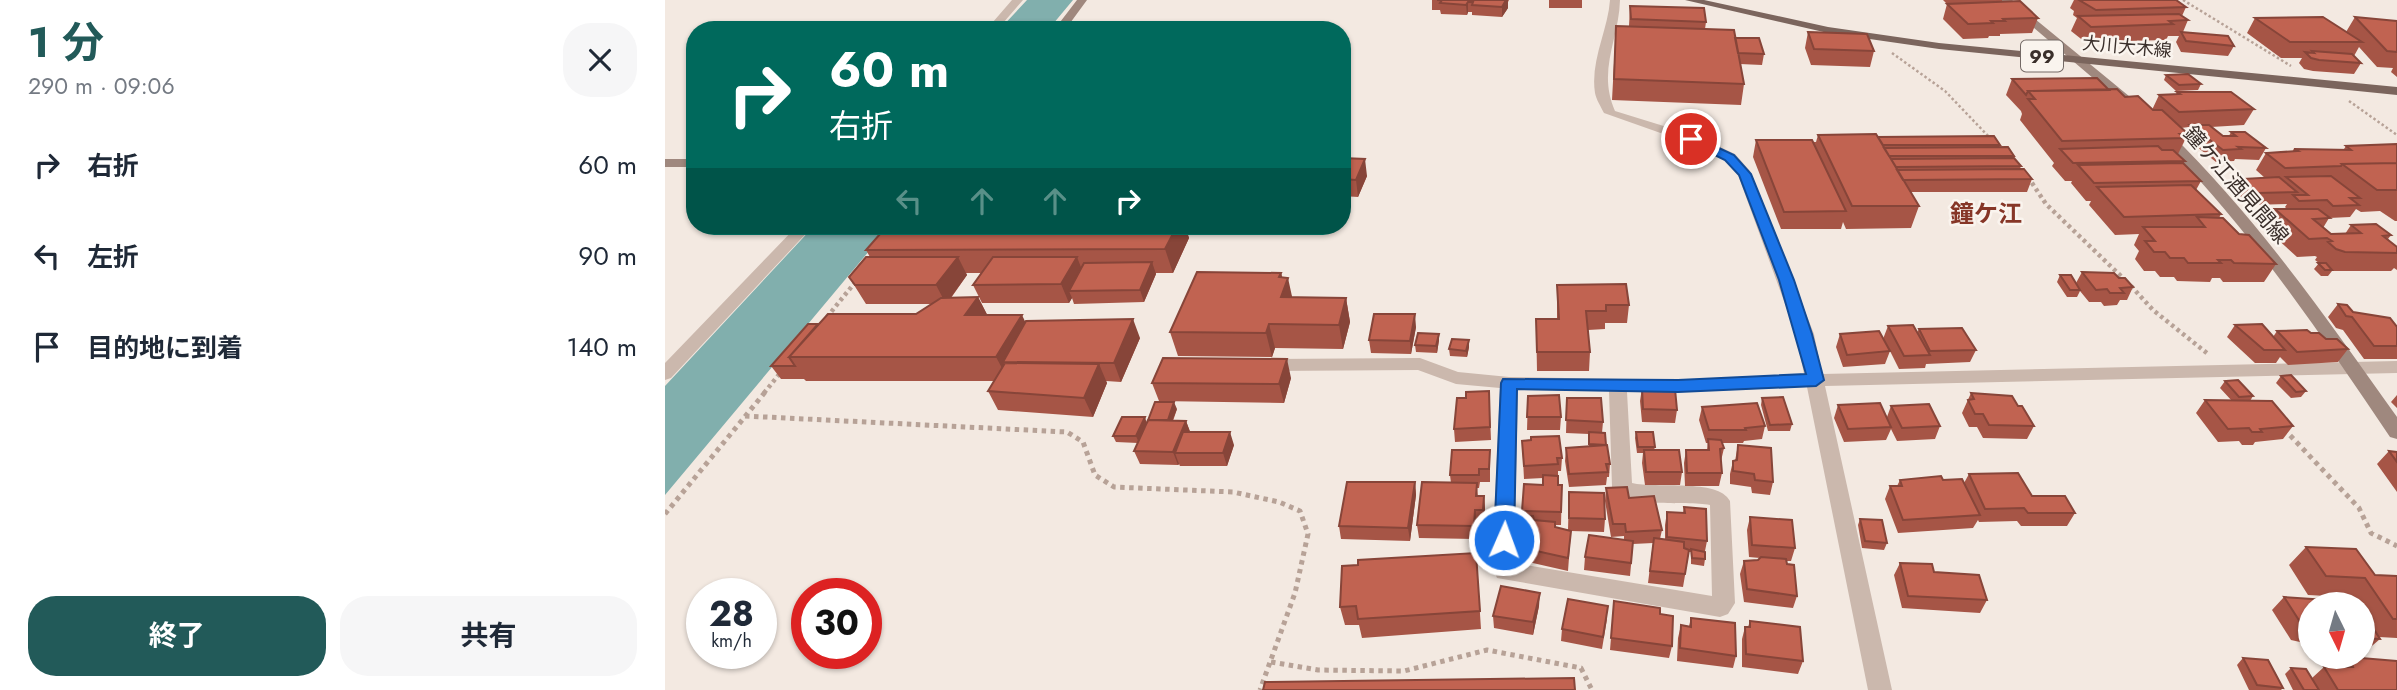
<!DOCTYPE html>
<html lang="ja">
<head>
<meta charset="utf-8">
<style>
	:root { --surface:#fff; --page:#f6f6f7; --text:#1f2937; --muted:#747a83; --accent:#225a59 }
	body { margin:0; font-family:Jost,"Noto Sans JP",sans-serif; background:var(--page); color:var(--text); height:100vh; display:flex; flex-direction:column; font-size:26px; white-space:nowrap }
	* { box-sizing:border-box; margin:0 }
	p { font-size:23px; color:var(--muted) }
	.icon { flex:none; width:38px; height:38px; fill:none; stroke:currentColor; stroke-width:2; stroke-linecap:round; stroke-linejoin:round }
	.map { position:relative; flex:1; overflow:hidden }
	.details { display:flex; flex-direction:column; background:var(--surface); width:665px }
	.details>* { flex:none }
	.hud { position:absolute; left:21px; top:21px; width:665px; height:214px; border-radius:28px; box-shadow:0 2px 5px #0004; background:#00695c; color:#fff; overflow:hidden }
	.needle { width:46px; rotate:175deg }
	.controls { position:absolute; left:1633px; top:592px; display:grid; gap:14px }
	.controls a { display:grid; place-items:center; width:77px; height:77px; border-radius:50%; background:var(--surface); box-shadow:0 2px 5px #0004; font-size:35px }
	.speed { position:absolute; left:21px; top:578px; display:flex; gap:14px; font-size:35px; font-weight:700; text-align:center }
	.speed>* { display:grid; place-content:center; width:91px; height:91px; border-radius:50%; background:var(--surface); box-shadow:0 2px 5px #0004; line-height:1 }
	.speed small { font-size:18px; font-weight:400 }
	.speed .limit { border:10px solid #d22; background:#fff; color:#111 }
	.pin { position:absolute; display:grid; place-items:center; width:60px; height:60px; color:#fff; margin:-30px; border:4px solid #fff; border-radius:50%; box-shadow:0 2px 7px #0007 }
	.me { position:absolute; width:77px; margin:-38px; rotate:2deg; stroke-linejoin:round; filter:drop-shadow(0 0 5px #0008) }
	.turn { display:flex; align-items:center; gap:24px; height:147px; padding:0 28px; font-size:32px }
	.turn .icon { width:91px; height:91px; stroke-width:2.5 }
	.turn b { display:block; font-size:49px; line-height:60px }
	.lanes { display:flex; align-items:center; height:66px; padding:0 28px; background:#0003; justify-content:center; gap:35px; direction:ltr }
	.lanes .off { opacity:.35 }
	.round { display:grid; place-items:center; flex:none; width:74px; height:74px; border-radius:28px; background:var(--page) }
	.summary { display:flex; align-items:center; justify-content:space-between; height:119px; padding:0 28px }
	h1 { font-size:42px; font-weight:700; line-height:52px; color:var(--accent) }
	.button { display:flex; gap:14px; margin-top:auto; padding:14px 28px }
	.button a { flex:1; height:80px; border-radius:28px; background:var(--accent); color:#fff; font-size:28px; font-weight:700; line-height:80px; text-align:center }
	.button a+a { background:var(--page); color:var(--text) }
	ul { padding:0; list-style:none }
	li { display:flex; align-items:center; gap:21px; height:91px; padding:0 28px }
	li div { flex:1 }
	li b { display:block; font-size:26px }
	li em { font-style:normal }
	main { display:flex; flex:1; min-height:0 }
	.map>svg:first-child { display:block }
	.water { fill:#81afad }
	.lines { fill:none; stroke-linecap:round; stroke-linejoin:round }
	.path-far2 { stroke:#b7a297; stroke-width:2.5; stroke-dasharray:2.5 2.5; stroke-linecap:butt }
	.path-far1 { stroke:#b7a297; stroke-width:4.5; stroke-dasharray:3.5 3.5; stroke-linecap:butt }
	.path { stroke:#b7a297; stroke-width:5; stroke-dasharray:4.5 4.5; stroke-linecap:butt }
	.street { fill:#cbb8ad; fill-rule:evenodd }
	.secondary { fill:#9f887e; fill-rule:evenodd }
	.primary { fill:#7b655d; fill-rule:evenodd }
	.wall { fill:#a65546; fill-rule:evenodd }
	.shaded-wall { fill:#874539 }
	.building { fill:#c16351; stroke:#874539; stroke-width:2 }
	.route { fill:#1a73e8; stroke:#114b97; stroke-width:2 }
	.labels { text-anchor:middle; stroke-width:5; stroke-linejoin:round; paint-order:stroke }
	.far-street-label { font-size:18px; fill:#3a2f2b; stroke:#faf4ee }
	.shield { fill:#faf4ee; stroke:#746a66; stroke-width:2 }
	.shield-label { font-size:19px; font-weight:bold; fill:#3a2f2b }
	.street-label { font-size:21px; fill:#3a2f2b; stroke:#faf4ee }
	.quarter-label { font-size:24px; font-weight:bold; fill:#863627; stroke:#faf4ee }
</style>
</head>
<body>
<main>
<section class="details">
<div class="summary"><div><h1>1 分</h1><p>290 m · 09:06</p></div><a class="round"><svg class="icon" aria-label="close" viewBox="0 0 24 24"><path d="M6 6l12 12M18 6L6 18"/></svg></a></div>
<ul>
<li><svg class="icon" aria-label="right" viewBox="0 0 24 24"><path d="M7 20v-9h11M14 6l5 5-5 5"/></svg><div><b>右折</b></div><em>60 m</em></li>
<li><svg class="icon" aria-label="left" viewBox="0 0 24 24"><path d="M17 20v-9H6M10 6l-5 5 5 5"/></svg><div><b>左折</b></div><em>90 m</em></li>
<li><svg class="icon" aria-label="arrive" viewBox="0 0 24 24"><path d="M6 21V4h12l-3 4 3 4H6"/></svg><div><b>目的地に到着</b></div><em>140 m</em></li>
</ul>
<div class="button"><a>終了</a><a>共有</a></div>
</section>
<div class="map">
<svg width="1732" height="690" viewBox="0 0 1732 690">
	<rect width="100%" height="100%" fill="#f3e9e1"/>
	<!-- water -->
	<path class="water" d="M362,0H408L383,30H334Z
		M149,226H225L0,495V386Z"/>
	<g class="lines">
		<!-- path-far2 -->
		<path class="path-far2" d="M1518,0L1626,66
			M1227,53L1280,91L1326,139
			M1684,101L1732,135"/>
		<!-- path-far1 -->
		<path class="path-far1" d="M1363,177L1381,204L1460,280
			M1466,286L1488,310L1543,354
			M162,317L192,280
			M99,393L116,372"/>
		<!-- path -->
		<path class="path" d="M80,416L402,432L418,442L430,475L449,487L568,492L614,502L635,511L643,534L630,593L595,690
			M1619,429L1694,508L1706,533L1732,546
			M0,514L101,391
			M606,662L653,670L739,671L822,650L916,668L927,690"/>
		<!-- street -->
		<path class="street" d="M347,0H358L332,30H321Z
			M945,0H955C954,40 932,70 950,111L1031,136L1070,154L1085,171L1149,334L1157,374L1732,361V373L1160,386L1227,690H1203L1142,387L1013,392H962L967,483C991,489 1053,478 1065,501L1070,603L1063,614L1055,617L832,578L827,566L835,388L791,384L753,370L601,371L592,365L601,359L755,358L793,372L844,377L1013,380L1139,374L1131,334L1073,175L1060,160L1021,142L939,113C936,107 931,99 930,93C925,61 943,30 945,0ZM853,390L944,391L947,487C959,510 1021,500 1045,505L1047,596L849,563Z
			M132,226H148L6,378L0,380V363Z"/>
		<!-- secondary -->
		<path class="secondary" d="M412,0H422L400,30H389Z
			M1336,0H1347L1470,101V107H1462Z
			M1499,131L1504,132C1592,218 1661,317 1732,417V439L1725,437C1654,332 1585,228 1494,138L1492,135Z
			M0,159H30V167H0Z"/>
		<!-- primary -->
		<path class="primary" d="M1020,0H1039L1163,27L1274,43L1732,87V95L1274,49L1163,33Z"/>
	</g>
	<!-- wall -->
	<path class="wall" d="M767,0H844L843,2V8L837,17L807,15V12H803L802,15L776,14L775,10H767Z
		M884,0H917V8H884Z
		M1278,0H1337V2L1373,18L1367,33L1335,34V36H1324L1323,38L1298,39L1278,19L1282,4Z
		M1409,0H1511L1521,7L1517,16L1523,20L1518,32L1569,46L1563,56L1516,52L1511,42L1514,36H1503L1501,40L1420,42L1406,31L1412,18L1408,15L1409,11L1405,8Z
		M965,6L1041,22L1040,29L1070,38L1099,54L1097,65L1075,64L1079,84L1076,105L947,100L951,26H964Z
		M1690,17L1732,21V77L1726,72L1728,68L1712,67L1694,47L1689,56L1696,63L1689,74L1648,71L1639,69L1634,63L1637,58H1616L1582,33L1590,18L1681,32Z
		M1143,32L1209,51L1205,67L1146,65L1140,48Z
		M1501,75L1536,84L1533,90L1511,91L1499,80Z
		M1347,79L1444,90L1487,110L1494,95L1511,94L1512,92L1589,109L1579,125L1546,127L1558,136H1564L1566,132L1601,148L1594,160L1570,159L1569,161L1551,162L1521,138L1513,154L1520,161L1518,164L1536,181L1531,190L1556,214L1554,218L1611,264L1599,282H1558L1555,278H1547L1545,282L1512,281L1509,277H1495L1490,271H1479L1470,259L1474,251L1469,245L1474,234L1450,235L1424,205L1426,201H1421L1406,183L1407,181H1400L1387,166L1389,163L1355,120L1357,114L1356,111L1341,95ZM1524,127L1522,133L1516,128Z
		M1153,135L1213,137L1335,145L1334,148L1349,156L1348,158L1356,166L1355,169L1367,179L1362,192H1245L1254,206L1246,228L1181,229L1178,222L1176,229H1116L1088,157L1091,140L1151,142Z
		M1732,144V221H1730L1715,211L1696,212L1691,209L1685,217L1664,218L1658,228L1666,234H1680L1686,225L1726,235L1723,239L1732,247V270L1729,268L1726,271H1667L1663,276H1656L1649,269L1654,263L1650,260L1652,257L1650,256L1632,257L1599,227L1610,209H1622L1620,207L1622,204L1586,205L1569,191L1576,179L1600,178L1591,170L1601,153L1627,152L1629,149H1679L1681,146Z
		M677,158L702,176L693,197L677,196Z
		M222,226H531L527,235H523L524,238L508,273H491V274L479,302L409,304L407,298L404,303H317L308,285L316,273H301L302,275L286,298L313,297L322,315L360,322L475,338L456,382L441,381L442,383L428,417L333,410L323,391L329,381H141L139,379H116L106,366L153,324L251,314L267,304H201L184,277L205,257L201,250Z
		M1417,272L1454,278L1468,287L1462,300H1455L1452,305L1439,306L1436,302H1424L1415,291L1412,297H1402L1392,282L1395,275L1411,283Z
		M616,273L617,277L627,297L681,298L685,322L678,349L610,348L607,357L513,356L505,332Z
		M892,285L964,305L962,323H940V329L923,330L925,352L924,371H872L871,319H892Z
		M1673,304L1688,312L1732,327V359H1699L1678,330L1671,328L1663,317Z
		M1570,325L1608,337L1612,331L1661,339L1683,349L1673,362L1623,365L1615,357L1611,363H1590L1562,337Z
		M1223,326L1252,333L1254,329L1311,350L1305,362L1261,364L1260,368L1234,369L1225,351L1220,364L1178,367L1171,347L1175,334L1218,339Z
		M751,327L746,354L706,353L704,340Z
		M774,334V340L772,353L751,352L750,345Z
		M804,347L802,357L785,356L784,349Z
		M1616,376L1641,391L1636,397L1626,398L1611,383Z
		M626,378L619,403L494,401L487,383Z
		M1560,381L1588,396L1585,401L1628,426L1618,439L1590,442L1588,445H1577L1574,441L1553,442L1531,413L1540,400L1567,401L1555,388Z
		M977,388L1012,410L1010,423L977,422L975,401Z
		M824,391L826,440L790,442L789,429Z
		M1306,393L1353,406L1369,426L1362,439L1318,438L1312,427H1304L1297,413Z
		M1732,395V408L1726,402Z
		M863,396L896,417L895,430H862Z
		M902,398L938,422L937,433L945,464L944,477H942L941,485L904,487L900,461L901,448L924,446V434L901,433Z
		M1097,398L1127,424L1125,431H1103L1096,405Z
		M1173,405L1222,417L1226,406L1275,426L1270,439L1232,441L1226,429L1221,440L1179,442L1169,418Z
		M1037,407L1100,426L1097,439L1079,441L1078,443H1057L1059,448L1056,461L1057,473L1054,486H1020L1019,463L1021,450H1042L1043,443H1041L1034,420Z
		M512,409L508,421H521L525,432L569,445L562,466H515L514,464L513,465L475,464L469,451L473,443L451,442L448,436L482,423Z
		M971,432L990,447L989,450L1017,472L1015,485H980L977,463L978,453H972L970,438Z
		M857,441L897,458L896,471H893V485H897L896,525H890V527L903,530L904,492L940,519L939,532L906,531L903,571L854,560L853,547L857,516L859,484L878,485V478L859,479Z
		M1073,445L1108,482L1105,495L1087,493L1086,487L1065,484V474L1068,461H1070Z
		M1724,451L1732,452V492L1712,464Z
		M825,463V482H815L814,488H812L813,496H819L820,509L819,523H811L810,539L754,538L752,525L786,483L785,475Z
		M1304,474L1367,496L1410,513L1402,526H1356L1352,521L1314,522L1313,520L1308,528L1233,533L1220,499L1225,486H1232L1235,480H1278L1299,483Z
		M750,482L751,495L745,541L676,539L674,526Z
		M941,488L964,498L997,530L995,539H1000V525L1002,512L1018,513L1019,507L1042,541L1040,551V559L1039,566L1026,564V552H1024L1018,587L983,583L988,543L968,544L965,576L919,570L920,557L959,540V536L946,537L940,501Z
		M1085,517L1130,548L1126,561H1121L1132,596L1128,608L1079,602L1075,574L1079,561L1093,560L1095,558L1084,557L1082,530Z
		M1195,519L1222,543L1219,550L1197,548L1193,525Z
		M1641,547L1710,575L1732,576V638L1714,637L1715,639L1701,651H1698V629L1703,630L1698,622V604H1685L1681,597L1643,595L1624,565Z
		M811,553L816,629L697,638L694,625H680L675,607Z
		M1235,563L1269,572L1322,600L1315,613L1237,608L1229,575Z
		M1619,597L1645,604V653L1641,652L1635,642L1626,640L1607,610Z
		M949,601L995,614L1007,646L1004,658L945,650Z
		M874,606L868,635L829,628L828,616Z
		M1026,618L1071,656L1068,668L1012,661L1013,638L1016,625L1024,626Z
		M942,619L937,649L896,641L897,629Z
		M1085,621L1138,661L1133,674L1077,667V639L1080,627H1083Z
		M1684,657L1732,690H1628L1620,674L1626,668L1647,678L1659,667H1672Z
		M1578,658L1618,688L1616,690H1584L1572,665Z"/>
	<!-- shaded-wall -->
	<path class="shaded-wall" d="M841,0H843V8L837,17V7Z
		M803,2V12L802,15L801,5Z
		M700,159L702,176L693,197L691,180Z
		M512,226H520L524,238L508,273L500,249Z
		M525,226H531L527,235Z
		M293,257L302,275L281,304L271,285Z
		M412,257L419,275L404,291L407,298L404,303L396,284Z
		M487,262L491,274L479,302L475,290Z
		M616,273L620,288L623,278L628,301L616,297L614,277Z
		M313,297L325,320L300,315Z
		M681,298L685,322L678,349L674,325Z
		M750,314L751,327L746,354L745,341Z
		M357,315L368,338L338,362L346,377L344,381L331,357Z
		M468,319L475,338L456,382L449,363Z
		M604,324L610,348L607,357L601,333Z
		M774,334V340L772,353L771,346Z
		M804,340V347L802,357L801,351Z
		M622,359L626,378L619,403L614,384Z
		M434,364L442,383L428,417L419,398Z
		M509,402L512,409L504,429L502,423Z
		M480,417L482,424L474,443L471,436Z
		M521,421L526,434L510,453L514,464L513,465L508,452Z
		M565,432L569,445L562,466L558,453Z
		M750,482L751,495L745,541L743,528Z
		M819,496L820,509L819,523L818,510Z
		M810,510L811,523L810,539L809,526Z
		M875,593L874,606L868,635V622Z"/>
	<!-- building -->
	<path class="building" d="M772,0H841L837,7L807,5L808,2H803L801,5L775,3L777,0Z
		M1414,0H1511L1521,7L1431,10Z
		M1355,1L1373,18L1338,19L1340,21H1326L1328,23L1303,24L1282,4Z
		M965,6L1039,8L1041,22L966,19Z
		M1514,14L1523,20L1504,21L1508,24L1426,27L1413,16Z
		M1658,17L1697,42H1625L1590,18Z
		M1690,17L1732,21V52L1722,51Z
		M951,26L1069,30L1079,84L949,79Z
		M1143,32L1202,34L1209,51L1149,49Z
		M1516,32L1563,36L1569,46L1521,41Z
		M1070,38H1094L1099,54L1073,53Z
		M1647,51L1687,54L1696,63L1654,60L1646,58L1640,52L1649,53Z
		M1523,74L1536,84L1514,85L1501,75Z
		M1432,78L1444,90L1363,91L1361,95L1347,79Z
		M1452,89L1460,97L1473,96L1488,110H1497L1523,134H1515L1520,138L1397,141L1363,99H1370L1363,91Z
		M1512,92H1566L1589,109L1514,112L1494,95L1515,94Z
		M1525,125H1544L1558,136H1571L1566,132H1580L1601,148L1573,147L1576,149L1558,150Z
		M1211,134L1254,206H1187L1153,135Z
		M1329,136L1335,145H1218L1213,137Z
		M1091,140H1147L1181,211L1119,212Z
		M1732,144V163L1677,164L1676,166L1620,168L1601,153L1633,151L1629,149L1686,150L1681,146Z
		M1493,146L1497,150H1508L1520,161L1408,163L1395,149Z
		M1343,147L1349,156H1224L1219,148Z
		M677,158L700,159L691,180L677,179Z
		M1349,158L1356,166L1231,167L1226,159Z
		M1518,163L1536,181L1429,183L1413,165Z
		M1732,163V190H1712L1677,164Z
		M1359,169L1367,179L1238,180L1232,170Z
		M1666,176L1695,198H1685L1694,205L1668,206L1662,200L1634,201L1628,195H1643L1621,177Z
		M1614,177L1632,192L1593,193L1576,179Z
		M1526,185L1556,214L1459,217L1432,187Z
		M1610,209H1653L1665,218L1648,219L1666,234L1696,233L1686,225L1711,224L1726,235L1718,236L1732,247V253L1680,252L1671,249L1663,242L1667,241L1662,238L1644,239Z
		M1532,217L1558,218L1574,234L1584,235L1611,264L1569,263L1566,260H1553L1556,263H1523L1519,258H1505L1500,252H1489L1480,241H1490L1478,227H1540Z
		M222,226H512L500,249L201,250Z
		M201,257H293L271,285H190L184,277Z
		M328,257H412L396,284L308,285Z
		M487,262L475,290L404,291L419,263Z
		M1653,263H1661L1667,270H1660Z
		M532,272L616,273L614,277L623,278L616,297L681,298L674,325L604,324L601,333L505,332Z
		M1417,272L1449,273L1454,278H1460L1468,287L1455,288L1459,293H1445L1442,289L1431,290Z
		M1395,275H1406L1415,290H1405Z
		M961,284L964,305H941V311H921L925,352H872L871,319H894L892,285Z
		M313,297L300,315H357L331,357H124L163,314H251L276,298Z
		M1673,304L1682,305L1688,312L1725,318L1732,327V346H1709L1687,317L1681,316Z
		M709,314H750L745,341L704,340Z
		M468,319L449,363L338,362L361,321Z
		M143,324H153L124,357L130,366H106Z
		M1597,324L1620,350H1599L1570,325Z
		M1248,325L1265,355L1239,356L1223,326Z
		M1297,328L1311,350L1265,351L1254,329Z
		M1642,330L1646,333H1654L1661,339H1672L1683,349L1632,352L1612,331Z
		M1214,331L1225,351L1182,355L1175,334Z
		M753,333L774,334L771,346L750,345Z
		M787,339L804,340L801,351L784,349Z
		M498,358L622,359L614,384L487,383Z
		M340,363L434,364L419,398L323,391Z
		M1626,375L1641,391L1631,392L1616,376Z
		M1573,380L1588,396L1574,397L1560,381Z
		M977,388L1010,389L1012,410L978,409Z
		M824,391L825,427L789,429L792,398H801V392Z
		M1306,393L1347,396L1353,406H1357L1369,426L1324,425L1318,414H1310L1303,400L1309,399Z
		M894,395L896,417H862L863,396Z
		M1118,397L1127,424L1105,425L1097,398Z
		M902,398H936L938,422L901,420Z
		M1540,400L1607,401L1628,426L1595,429L1597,432H1587L1584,428L1563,429Z
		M490,402H509L503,420H483L482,423Z
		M1092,403L1100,426L1080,428L1081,430H1044L1037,407Z
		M1215,403L1226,427L1183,429L1173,405Z
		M1264,404L1275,426L1237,428L1226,406Z
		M457,417H480L471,436H448Z
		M483,420L521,421L508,452L469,451Z
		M518,432H565L558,453H510Z
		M924,432L940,433L941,445L924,444Z
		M971,432H988L990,447H973Z
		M894,436L897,458H892L893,464L859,466L857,441L866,440V437Z
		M1043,439L1056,440L1059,448L1055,449L1057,473H1022L1021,450H1044Z
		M942,445L945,464H941L943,472L904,474L901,448Z
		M1073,445L1106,448L1108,482L1090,480L1089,474L1068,471V461L1072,460Z
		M787,450H825L824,469H814V475H785Z
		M979,450H1014L1017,472H981Z
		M1724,451L1732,452V462Z
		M1353,473L1367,496H1400L1410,513H1363L1359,508L1320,509L1304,474Z
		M878,475L893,476V485H897L896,512L857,511L859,484L878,485Z
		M1276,476L1278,480L1297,479L1315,515L1238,520L1225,486H1237L1235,480Z
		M682,482H750L743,528L674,526Z
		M757,482L812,483L811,496H819L818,510H810L809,526L752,525Z
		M962,487L964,498L989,496L997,530L961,532L960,524H948L941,488Z
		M904,492L939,493L940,519L904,518Z
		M1019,507L1041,509L1042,541L1002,537V512L1020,513Z
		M855,516H868L869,520L890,522V527L906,531L903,558L853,547Z
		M1085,517L1127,520L1130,548L1087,545Z
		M1195,519L1217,520L1222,543L1200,541Z
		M924,535L968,541L966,563L920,557Z
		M989,538L1019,542V548L1024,550L1020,574L985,571Z
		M1641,547L1691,549L1710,575L1732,576V619H1728L1700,578L1661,576Z
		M1026,549L1040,552V559L1027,558Z
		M811,553L815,611L693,619L691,606L675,607L677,566L693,565V560Z
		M1096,557L1121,559L1122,564L1129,565L1132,596L1082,589L1079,561L1093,560Z
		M1235,563L1267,564L1269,572L1314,575L1322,600L1243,596Z
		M836,586L875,593L868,622L828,616Z
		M1619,597L1677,601L1679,604H1645V629L1639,628Z
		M903,599L943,606L938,637L897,629Z
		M949,601L995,608V614L1008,616L1007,646L946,638Z
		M1026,618L1070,623L1071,656L1015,648L1016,625L1026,627Z
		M1085,621L1135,627L1138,661L1081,654L1080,627H1085Z
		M1698,629L1710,631L1715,639L1698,638Z
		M1684,657L1732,661V690H1673L1659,667H1688Z
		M1578,658L1603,660L1618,688L1592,685Z
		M1626,668L1641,669L1654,690H1639Z
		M909,678L910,690H598L600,682Z"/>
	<!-- route -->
	<path class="route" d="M1026,135L1069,155L1086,174L1129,280L1147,334L1159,380L1151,386L1013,392L852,389L849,540L846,545L839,548L832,545L829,540L836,383L838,379L1013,380L1141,374L1114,280L1074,175L1060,160L1021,141L1019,139Z"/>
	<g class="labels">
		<!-- far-street labels -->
		<g class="far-street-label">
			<text transform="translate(1462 47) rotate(5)" y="6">大川大木線</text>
		</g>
		<!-- shield labels -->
		<rect class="shield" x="1356" y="40.5" width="42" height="31" rx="5"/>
		<g class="shield-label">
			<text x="1377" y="63">99</text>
		</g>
		<!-- street labels -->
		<g class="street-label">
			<text transform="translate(1571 185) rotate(49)" y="7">鐘ケ江酒見間線</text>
		</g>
		<!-- quarter labels -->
		<g class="quarter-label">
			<text x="1321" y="222">鐘ケ江</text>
		</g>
	</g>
</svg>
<div class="controls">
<a><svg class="needle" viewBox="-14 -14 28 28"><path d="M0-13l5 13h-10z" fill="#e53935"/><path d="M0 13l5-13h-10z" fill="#747a83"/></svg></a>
</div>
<div class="speed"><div>28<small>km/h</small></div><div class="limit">30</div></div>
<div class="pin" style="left:1026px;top:139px;background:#d93025"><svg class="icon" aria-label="arrive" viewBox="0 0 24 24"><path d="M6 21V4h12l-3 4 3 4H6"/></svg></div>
<svg class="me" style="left:839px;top:540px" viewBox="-20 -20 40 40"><circle r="17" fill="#1a73e8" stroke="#fff" stroke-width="3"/><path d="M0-11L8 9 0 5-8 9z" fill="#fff"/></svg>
<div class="hud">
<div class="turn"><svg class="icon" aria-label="right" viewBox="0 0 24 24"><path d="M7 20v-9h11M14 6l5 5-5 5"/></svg><div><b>60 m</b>右折</div></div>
<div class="lanes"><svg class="icon off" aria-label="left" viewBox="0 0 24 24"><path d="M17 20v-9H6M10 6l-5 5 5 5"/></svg><svg class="icon off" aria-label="ahead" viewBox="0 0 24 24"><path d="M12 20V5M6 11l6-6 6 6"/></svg><svg class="icon off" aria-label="ahead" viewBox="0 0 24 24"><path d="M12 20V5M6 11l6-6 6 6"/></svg><svg class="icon" aria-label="right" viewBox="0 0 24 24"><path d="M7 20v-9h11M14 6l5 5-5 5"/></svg></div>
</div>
</div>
</main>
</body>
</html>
